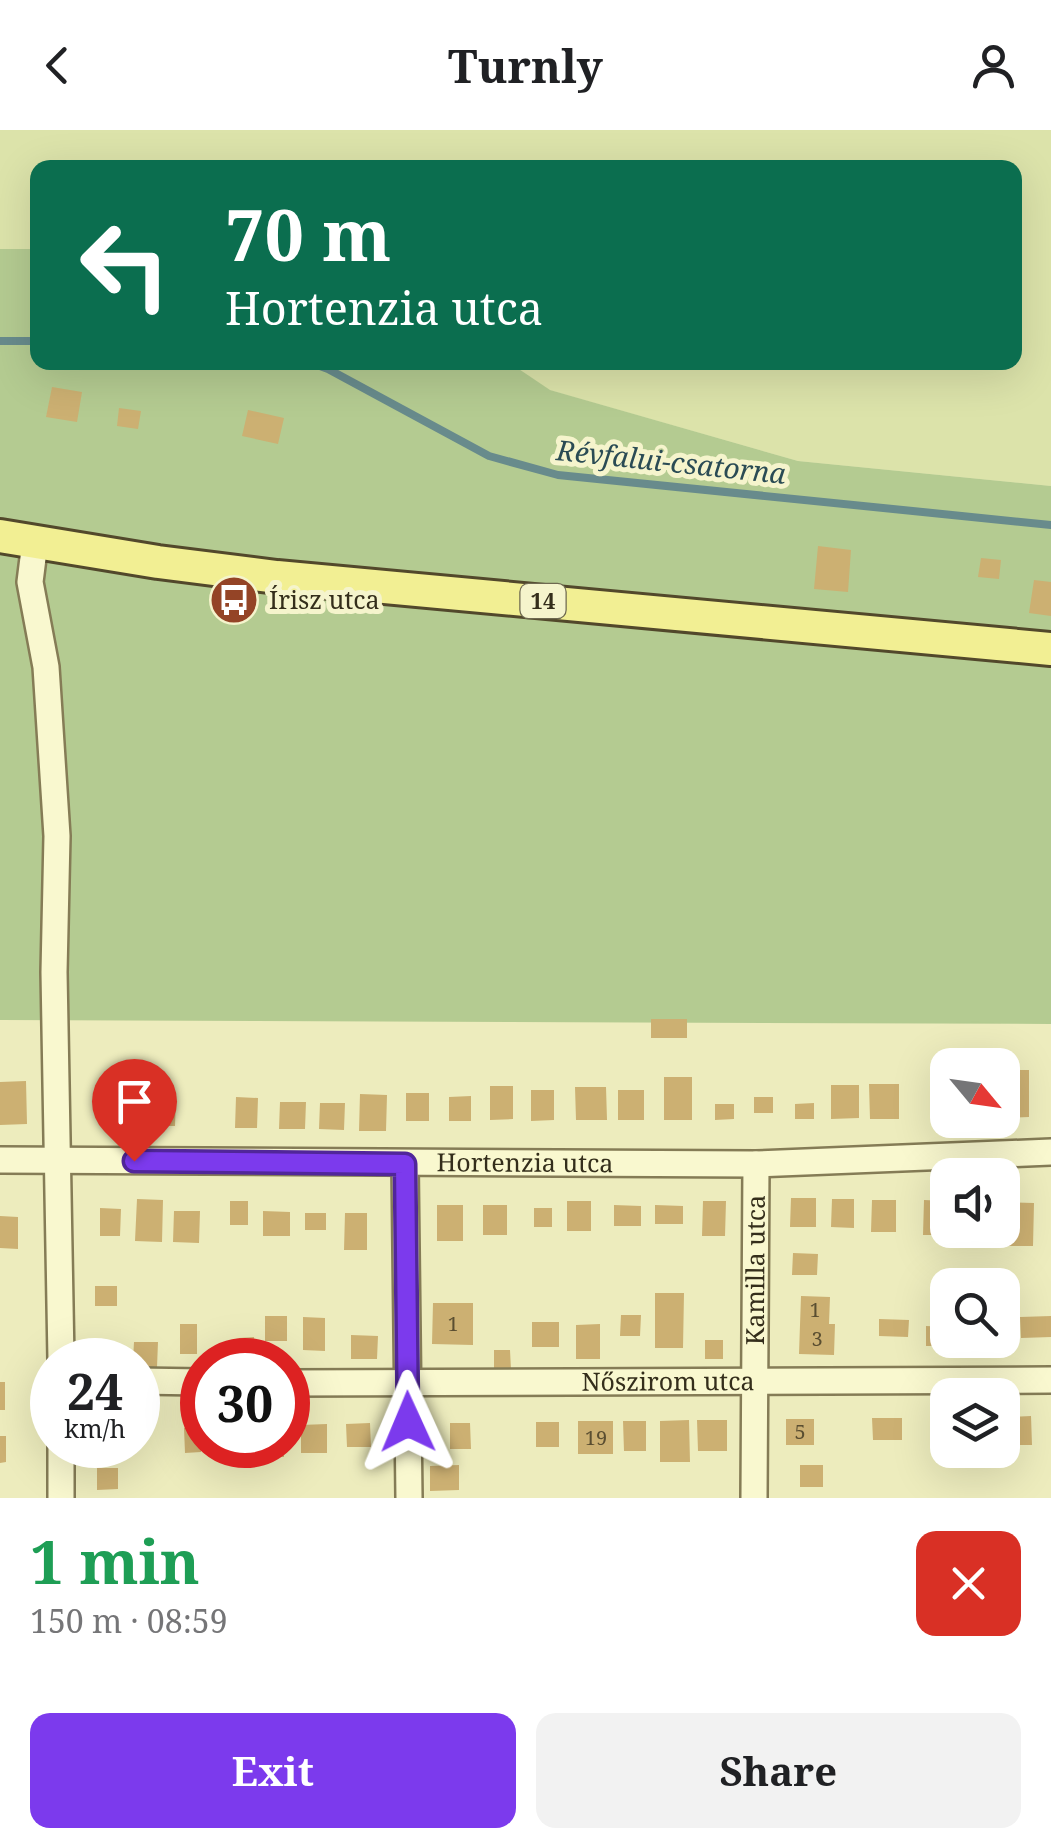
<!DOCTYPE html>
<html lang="en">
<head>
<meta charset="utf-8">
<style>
	:root { --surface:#fff; --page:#f2f2f2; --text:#202124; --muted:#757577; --accent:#7c3aed }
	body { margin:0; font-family:"Noto Serif",serif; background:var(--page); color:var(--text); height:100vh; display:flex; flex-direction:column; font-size:38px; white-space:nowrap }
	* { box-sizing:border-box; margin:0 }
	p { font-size:32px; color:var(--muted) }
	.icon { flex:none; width:55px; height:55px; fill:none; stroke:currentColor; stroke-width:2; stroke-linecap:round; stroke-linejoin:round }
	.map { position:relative; height:1368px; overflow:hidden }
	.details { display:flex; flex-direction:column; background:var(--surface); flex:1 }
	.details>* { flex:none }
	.banner { position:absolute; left:30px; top:30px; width:992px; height:210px; border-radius:20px; box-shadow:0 10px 40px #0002; background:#0b6e4f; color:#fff; overflow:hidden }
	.needle { width:65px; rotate:119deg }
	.buttons { position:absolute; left:930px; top:918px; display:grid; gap:20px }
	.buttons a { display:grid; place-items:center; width:90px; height:90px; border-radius:20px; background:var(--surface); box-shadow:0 10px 40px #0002; font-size:50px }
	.speed { position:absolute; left:30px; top:1208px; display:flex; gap:20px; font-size:50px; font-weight:700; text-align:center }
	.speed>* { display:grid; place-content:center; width:130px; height:130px; border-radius:50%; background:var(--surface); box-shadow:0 10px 40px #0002; line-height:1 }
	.speed small { font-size:25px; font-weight:400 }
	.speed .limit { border:15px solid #d22; background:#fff; color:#111 }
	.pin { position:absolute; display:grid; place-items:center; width:85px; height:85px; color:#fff; margin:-102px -42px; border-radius:50% 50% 50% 0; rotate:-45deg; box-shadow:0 0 10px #0007 }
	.pin .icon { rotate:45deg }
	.me { position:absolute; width:110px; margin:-55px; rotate:359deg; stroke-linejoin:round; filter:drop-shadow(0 0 8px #0008) }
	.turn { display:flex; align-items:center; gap:35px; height:210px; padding:0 30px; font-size:45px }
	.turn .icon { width:130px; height:130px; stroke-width:2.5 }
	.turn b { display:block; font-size:70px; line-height:85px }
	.round { display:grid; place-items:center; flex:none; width:105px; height:105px; border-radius:20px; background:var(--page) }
	.overview { display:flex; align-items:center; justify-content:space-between; height:170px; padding:0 30px }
	h1 { font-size:60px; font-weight:700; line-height:75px; color:#1e9e55 }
	.cta { display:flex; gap:20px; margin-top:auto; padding:20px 30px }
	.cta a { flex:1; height:115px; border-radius:20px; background:var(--accent); color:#fff; font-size:40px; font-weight:700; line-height:115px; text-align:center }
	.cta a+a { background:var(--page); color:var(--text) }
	header { display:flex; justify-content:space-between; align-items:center; height:130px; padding:0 30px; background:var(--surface); font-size:45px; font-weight:700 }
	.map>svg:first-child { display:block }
	.farmland { fill:#dce3aa }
	.green { fill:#b4cb91 }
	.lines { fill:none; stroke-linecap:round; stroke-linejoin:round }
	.stream { stroke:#688b8c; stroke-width:8 }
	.building { fill:#ccb072 }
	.minor-casing { stroke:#857c56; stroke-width:30 }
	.major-casing { stroke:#52482b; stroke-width:38 }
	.minor { stroke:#f9f8cf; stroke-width:25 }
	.major { stroke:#f2ef93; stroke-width:32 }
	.route-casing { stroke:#51269a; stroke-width:25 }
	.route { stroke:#7c3aed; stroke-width:18 }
	.labels { text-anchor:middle; stroke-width:10; stroke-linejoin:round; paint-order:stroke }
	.number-label { font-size:20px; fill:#5a4e31 }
	.shield { fill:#f5f4cc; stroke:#6e6950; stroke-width:2.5 }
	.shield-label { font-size:22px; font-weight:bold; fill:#342e1b }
	.poi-label { font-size:25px; fill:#342e1b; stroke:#f5f4cc; text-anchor:start }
	.street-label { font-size:25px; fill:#342e1b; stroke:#f5f4cc }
	.water-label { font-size:28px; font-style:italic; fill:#2a4b54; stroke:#f5f4cc }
</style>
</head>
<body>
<header><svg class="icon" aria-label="back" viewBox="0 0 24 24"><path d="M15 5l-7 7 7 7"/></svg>Turnly<svg class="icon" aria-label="person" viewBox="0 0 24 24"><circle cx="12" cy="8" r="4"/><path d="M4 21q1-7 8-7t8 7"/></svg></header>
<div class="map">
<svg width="1051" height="1368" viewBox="0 0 1051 1368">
	<rect width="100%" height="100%" fill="#edecbd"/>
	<!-- farmland -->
	<path class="farmland" d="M0,0H1051V356L798,331L549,260L510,233L1015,232V38H38L37,119H0Z"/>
	<!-- green -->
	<path class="green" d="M0,119H37L38,232L510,233L550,260L798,331L1051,356V894L0,890Z"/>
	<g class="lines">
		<!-- stream -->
		<path class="stream" d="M0,211H38
			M309,232L328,239L489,326L558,345L1051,395"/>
	</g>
	<!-- building -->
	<path class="building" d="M52,257L82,262L77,292L46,287Z
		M119,278L141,281L138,299L117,296Z
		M248,280L284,288L278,314L242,306Z
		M818,416L851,420L848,462L814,459Z
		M981,428L1001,430L999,449L978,447Z
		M1034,450L1051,452V486L1029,483Z
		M651,889H687V908H651Z
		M1004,940H1029V987L1004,988Z
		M664,947H692V990H664Z
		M26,951L27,994L0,995V952Z
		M869,954H899V989H870Z
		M831,955H859V988L831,989Z
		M490,956H513V989L490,990Z
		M575,957H606L607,990H576Z
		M531,960H554V990L531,991Z
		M618,960H644V990H618Z
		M406,963H429V991H406Z
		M360,964L387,965L386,1001H359Z
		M931,965H948V987H931Z
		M152,966H176L175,996H151Z
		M471,966V991H449V967Z
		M236,967L258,968L257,998H235Z
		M754,967H773V983H754Z
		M280,972H306L305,999H279Z
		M320,973H345L344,1000L319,999Z
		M814,973V989H795V974Z
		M715,974H734V989L715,990Z
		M791,1068H816V1097H790Z
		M137,1069L163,1070L162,1112L135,1111Z
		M832,1069H854V1098L831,1097Z
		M872,1070H896V1102H871Z
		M924,1070L946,1071L945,1105H923Z
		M230,1071H248V1095H230Z
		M567,1071H591V1101H567Z
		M703,1071H726L725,1106H702Z
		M1002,1072L1034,1073L1033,1116H1002Z
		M437,1075H463V1111H437Z
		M483,1075H507V1105H483Z
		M614,1075L641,1076V1096H614Z
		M655,1075L683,1076V1094H655Z
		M100,1078L121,1079L120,1106H100Z
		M534,1078H552V1097H534Z
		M174,1081H200L199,1113L173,1112Z
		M263,1081L290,1082V1106H263Z
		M305,1083H326V1100H305Z
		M345,1083H367V1120H344Z
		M0,1086L18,1087V1119L0,1118Z
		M793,1123L818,1124L817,1145H792Z
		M95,1156H117V1176H95Z
		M655,1163H684L683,1218H655Z
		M801,1166L830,1167L829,1194H835L834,1225L799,1224Z
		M433,1173H473V1215L432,1214Z
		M621,1185H641L640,1206H620Z
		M265,1186H287V1211H265Z
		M1051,1186V1207L1021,1208L1020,1187Z
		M303,1187L325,1188V1221L303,1220Z
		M879,1189L909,1190L908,1207L879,1206Z
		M532,1192H559V1217H532Z
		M180,1194H197V1224H180Z
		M600,1194V1229H576V1195Z
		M926,1196L948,1197V1210H956V1216H926Z
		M351,1205L378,1206L377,1229H351Z
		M254,1207L255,1226L240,1227L239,1208Z
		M705,1210H723V1229H705Z
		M982,1210H1003L1002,1225H982Z
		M134,1212H158L157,1237H138V1230H133Z
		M494,1220H510L511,1240H494Z
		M0,1252H5V1280H0Z
		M1031,1286L1032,1315H1013L1012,1287Z
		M948,1287V1308L930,1309V1288Z
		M872,1288H902V1310H873Z
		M786,1289H814V1315H786Z
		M689,1290L690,1332H660V1291Z
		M697,1290H727V1321H698Z
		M578,1291H613V1324H578Z
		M623,1291H646V1321H624Z
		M536,1292H559V1317H536Z
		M370,1293L371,1317H347L346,1294Z
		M450,1293H470L471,1319H450Z
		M327,1294V1323H301V1295Z
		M201,1297V1322L185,1323L184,1298Z
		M0,1306H6V1332L0,1333Z
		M99,1315H120L121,1323L99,1324Z
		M228,1315H253V1319H228Z
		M268,1315H284V1327H268Z
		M459,1335V1360L430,1361V1336Z
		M800,1335H823V1357H800Z
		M97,1338H118V1359L97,1360Z"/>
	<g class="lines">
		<!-- minor casing -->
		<g class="minor-casing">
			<g id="minor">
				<path d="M35,412L30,452L46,537L57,706L54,842L61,1230"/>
				<path id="s1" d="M0,1030L756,1034L1051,1022"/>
				<path d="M405,1035L409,1368"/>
				<path d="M138,1251L202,1252"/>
				<path id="s2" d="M288,1253L1051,1250"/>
				<path d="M61,1368V1315"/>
				<path id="s3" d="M754,1368L756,1034"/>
			</g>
		</g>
		<!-- major casing -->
		<g class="major-casing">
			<path id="major" d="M0,406L158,432L277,447L1051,519"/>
		</g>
		<!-- minor -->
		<use href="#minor" class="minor"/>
		<!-- major -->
		<use href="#major" class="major"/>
	</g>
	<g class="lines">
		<!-- route casing -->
		<g class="route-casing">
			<path id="route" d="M134,1031L405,1034L408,1292"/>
		</g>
		<!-- route -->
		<use href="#route" class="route"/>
	</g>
	<!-- icons -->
	<defs>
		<g id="bus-disc" transform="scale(2.5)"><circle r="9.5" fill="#944426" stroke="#f5f4cc"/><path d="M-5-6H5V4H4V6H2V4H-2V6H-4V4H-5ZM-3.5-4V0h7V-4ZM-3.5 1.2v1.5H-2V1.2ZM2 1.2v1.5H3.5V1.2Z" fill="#fff"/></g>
	</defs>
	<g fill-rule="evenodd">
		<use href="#bus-disc" x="234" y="470"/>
	</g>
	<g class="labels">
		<!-- number labels -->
		<g class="number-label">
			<text x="815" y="1187">1</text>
			<text x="453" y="1201">1</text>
			<text x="817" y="1216">3</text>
			<text x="800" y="1309">5</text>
			<text x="596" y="1315">19</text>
		</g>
		<!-- shield labels -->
		<rect class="shield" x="520.5" y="454" width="45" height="34" rx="8"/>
		<g class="shield-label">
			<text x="543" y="479">14</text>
		</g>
		<!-- poi labels -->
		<g class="poi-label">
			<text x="269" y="479">Írisz utca</text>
		</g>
		<!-- street labels -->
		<g class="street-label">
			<text dy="9" stroke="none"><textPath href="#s1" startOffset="525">Hortenzia utca</textPath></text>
			<text dy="9" stroke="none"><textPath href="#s3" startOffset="228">Kamilla utca</textPath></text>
			<text dy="9" stroke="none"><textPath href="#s2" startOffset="380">Nőszirom utca</textPath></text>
		</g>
		<!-- water labels -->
		<g class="water-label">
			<text transform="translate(671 332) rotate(6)" y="10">Révfalui-csatorna</text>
		</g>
	</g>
</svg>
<div class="buttons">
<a><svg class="needle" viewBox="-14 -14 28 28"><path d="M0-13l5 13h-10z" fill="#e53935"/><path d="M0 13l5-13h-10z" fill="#757577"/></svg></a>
<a><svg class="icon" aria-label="sound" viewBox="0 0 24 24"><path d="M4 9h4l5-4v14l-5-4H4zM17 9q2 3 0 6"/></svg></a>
<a><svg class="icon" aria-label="search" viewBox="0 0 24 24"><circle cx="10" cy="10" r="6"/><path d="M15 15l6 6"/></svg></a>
<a><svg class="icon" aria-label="layers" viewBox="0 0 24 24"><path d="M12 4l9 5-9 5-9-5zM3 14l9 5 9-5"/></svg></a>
</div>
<div class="speed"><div>24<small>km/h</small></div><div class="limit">30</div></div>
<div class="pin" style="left:134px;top:1031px;background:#d93025"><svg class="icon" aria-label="arrive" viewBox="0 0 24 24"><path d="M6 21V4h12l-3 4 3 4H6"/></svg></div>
<svg class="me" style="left:408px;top:1292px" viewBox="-20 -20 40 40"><path d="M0-17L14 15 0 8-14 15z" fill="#7c3aed" stroke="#fff" stroke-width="4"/></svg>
<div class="banner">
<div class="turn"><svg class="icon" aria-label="left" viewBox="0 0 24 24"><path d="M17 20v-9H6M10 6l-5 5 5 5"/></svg><div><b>70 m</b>Hortenzia utca</div></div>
</div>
</div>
<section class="details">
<div class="overview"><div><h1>1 min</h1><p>150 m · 08:59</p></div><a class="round" style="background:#d93025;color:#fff"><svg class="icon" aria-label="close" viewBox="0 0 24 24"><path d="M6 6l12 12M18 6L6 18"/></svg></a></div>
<div class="cta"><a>Exit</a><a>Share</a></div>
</section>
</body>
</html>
